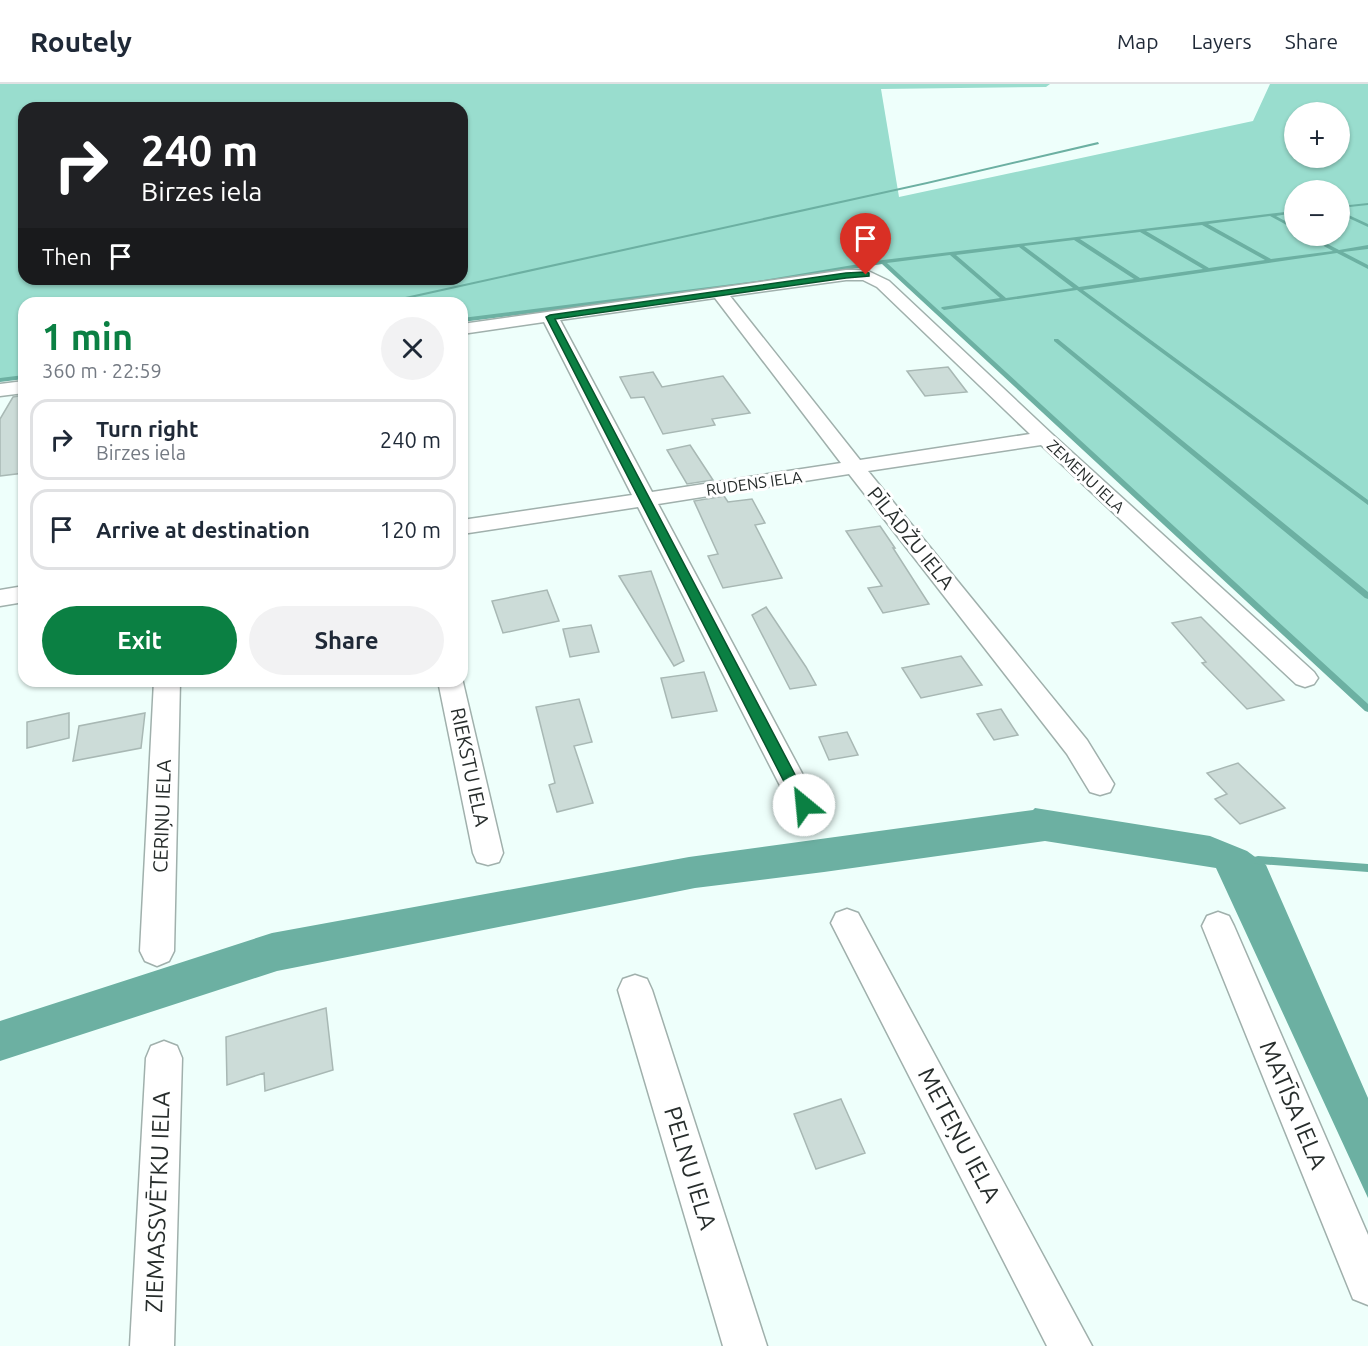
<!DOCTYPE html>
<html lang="en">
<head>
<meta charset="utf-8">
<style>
	:root { --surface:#fff; --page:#f2f2f3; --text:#1f2937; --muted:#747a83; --line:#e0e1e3; --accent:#0b8043 }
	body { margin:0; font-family:Ubuntu,sans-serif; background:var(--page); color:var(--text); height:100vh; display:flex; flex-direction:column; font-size:22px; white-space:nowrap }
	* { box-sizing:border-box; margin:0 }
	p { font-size:20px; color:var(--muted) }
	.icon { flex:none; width:33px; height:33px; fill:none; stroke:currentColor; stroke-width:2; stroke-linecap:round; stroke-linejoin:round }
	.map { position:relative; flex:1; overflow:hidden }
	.sheet { position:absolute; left:18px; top:213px; width:450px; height:390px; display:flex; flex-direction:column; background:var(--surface); border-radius:18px; box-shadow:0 2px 4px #0004 }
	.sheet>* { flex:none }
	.banner { position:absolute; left:18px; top:18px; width:450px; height:183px; border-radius:18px; box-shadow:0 2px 4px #0004; background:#202124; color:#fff; overflow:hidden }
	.fabs { position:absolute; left:1284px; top:18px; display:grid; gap:12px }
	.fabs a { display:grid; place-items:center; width:66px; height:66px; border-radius:50%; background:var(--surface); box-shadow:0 2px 4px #0004; font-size:30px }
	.pin { position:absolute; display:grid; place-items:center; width:51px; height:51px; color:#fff; margin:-62px -26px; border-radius:50% 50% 50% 0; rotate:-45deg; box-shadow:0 0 6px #0007 }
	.pin .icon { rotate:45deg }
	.me { position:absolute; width:66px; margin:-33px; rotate:332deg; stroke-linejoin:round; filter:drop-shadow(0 0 4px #0008) }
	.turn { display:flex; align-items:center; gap:21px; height:126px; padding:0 24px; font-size:27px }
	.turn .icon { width:78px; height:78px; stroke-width:2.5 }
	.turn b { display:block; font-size:42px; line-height:51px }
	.then { display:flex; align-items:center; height:57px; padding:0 24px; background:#0003; gap:12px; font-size:22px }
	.round { display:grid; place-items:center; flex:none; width:63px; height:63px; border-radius:32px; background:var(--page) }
	.head { display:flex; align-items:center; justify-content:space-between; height:102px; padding:0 24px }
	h1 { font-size:36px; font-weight:600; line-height:45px; color:var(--accent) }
	.action { display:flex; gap:12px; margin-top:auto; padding:12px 24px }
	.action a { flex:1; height:69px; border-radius:36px; background:var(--accent); color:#fff; font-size:24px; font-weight:600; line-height:69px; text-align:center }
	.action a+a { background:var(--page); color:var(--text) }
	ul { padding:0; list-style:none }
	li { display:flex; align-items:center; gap:18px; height:81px; margin:0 12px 9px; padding:0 12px; border:3px solid var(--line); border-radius:18px }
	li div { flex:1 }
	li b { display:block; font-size:22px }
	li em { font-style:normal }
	header { display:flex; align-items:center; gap:36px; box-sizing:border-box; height:84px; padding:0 30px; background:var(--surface); border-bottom:2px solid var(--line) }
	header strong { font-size:28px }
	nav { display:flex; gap:33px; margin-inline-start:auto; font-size:21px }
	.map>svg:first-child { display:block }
	.green { fill:#99ddce; fill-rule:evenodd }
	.water { fill:#6cb0a2 }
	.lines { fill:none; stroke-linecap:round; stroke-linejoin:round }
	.stream { fill:#6cb0a2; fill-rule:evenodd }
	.building { fill:#ccdcd8; stroke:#a8b8b4; stroke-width:1.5 }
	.minor-casing { stroke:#a0b0ac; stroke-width:3 }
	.minor { fill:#fff; fill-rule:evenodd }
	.route { fill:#0b8043; stroke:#07532c; stroke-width:1.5 }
	.labels { text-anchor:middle; stroke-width:6; stroke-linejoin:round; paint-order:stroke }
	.far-street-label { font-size:16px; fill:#272d2c; stroke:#fff }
	.street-label { font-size:20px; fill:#272d2c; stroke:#fff }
	.near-street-label { font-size:24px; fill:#272d2c; stroke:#fff }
</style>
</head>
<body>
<header>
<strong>Routely</strong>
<nav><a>Map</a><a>Layers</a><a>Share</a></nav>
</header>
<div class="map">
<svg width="1368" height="1262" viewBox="0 0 1368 1262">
	<rect width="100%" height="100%" fill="#eefffb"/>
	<!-- green -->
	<path class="green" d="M0,0H1050L1046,3L881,5L899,113L1253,37L1270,0H1368V625L883,178L757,199L462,236V219H24V293L0,296ZM430,21L441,24H462V195H24V24H387ZM1294,28H1340V74H1294ZM1294,106H1340V152H1294Z"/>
	<!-- water -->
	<path class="water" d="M1035,724L1210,752L1247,767L1266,781L1368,1014V1114L1216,784L1045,757L824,788L695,804L277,887L0,977V937L272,849L689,773L1033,726Z"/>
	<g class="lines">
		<!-- stream -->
		<path class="stream" d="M1098,58L1099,60L927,100L388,219H378L927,98Z
			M1368,119V121L1340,124V122Z
			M1294,127V129L1276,132L1294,142V145L1270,132L1208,140L1271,175L1333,167L1307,153V152H1312L1339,166L1368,161V165L1343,168L1368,181V185L1337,169L1083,206L1368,416V421L1077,206L944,226L941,224L942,223L1000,214L950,171L887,179L1368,620V628L1365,627L882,180L757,201L462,238V234L757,197L883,176ZM1202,141L1265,176L1209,184L1146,147ZM1140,148L1203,185L1140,194L1080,155ZM1074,156L1134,195L1079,203L1024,162ZM1019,163L1073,204L1006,214L956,171Z
			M1340,127L1368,140V143L1340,130Z
			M1054,255H1058L1368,508V515L1365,514L1054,257Z
			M24,291V295L0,298V294Z
			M1258,772L1368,780V788L1258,780L1254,779L1253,776L1254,773Z"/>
	</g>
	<!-- building -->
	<path class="building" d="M948,283L967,308L925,312L907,287Z
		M653,288L662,303L723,292L750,329L712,335L715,341L663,350L644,313L631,314L620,293Z
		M24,311V389L0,392V335L13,313Z
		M690,361L713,396L687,400L667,366Z
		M724,412L728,418L752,415L765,439L755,441L782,494L723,504L708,472L718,470L694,417Z
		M880,442L895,464H893L929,520L883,529L868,504L882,502L846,447Z
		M651,487L684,577L674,582L619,492Z
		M547,506L559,537L503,549L492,517Z
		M766,523L806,583L816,601L790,605L752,531Z
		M1201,533L1284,616L1247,625L1202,579L1206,578L1172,539Z
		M591,541L599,568L570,573L563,545Z
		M961,572L982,601L921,614L902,584Z
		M704,588L717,627L672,634L661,594Z
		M579,615L592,658L574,662L593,719L557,728L549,701L555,699L536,623Z
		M1001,625L1018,651L994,656L977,630Z
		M69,629V654L27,664V638Z
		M145,629L141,664L73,677L79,642Z
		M847,648L858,671L829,676L819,653Z
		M1238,679L1285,724L1240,740L1215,715L1227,710L1207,689Z
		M326,924L333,986L265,1007L264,989L227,1001L226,953Z
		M841,1015L865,1069L816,1085L794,1030Z"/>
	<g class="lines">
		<!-- minor casing -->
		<g class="minor-casing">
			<path id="minor" d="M846,186H866L889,197L1052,350L1314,588L1318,594L1314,600L1305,603L1296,600L1041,361L868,387L1087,656L1114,700L1110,708L1100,711L1090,708L1067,670L849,390L658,420L819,721L814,729L804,732L794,729L638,423L462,450V436L632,411L544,238L462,250V240ZM846,196H863L877,203L1030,350L860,376L730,212ZM715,214L841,379L652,408L560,236Z
				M24,297V309L0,312V300Z
				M24,502V518L0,522V506Z
				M462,594L503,769L499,778L488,781L477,778L473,769L438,597H462Z
				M154,597H180L174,867L169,877L157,882L145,877L140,867Z
				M847,825L858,829L1092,1262H1047L831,839L836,829Z
				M1218,828L1229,832L1234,842L1368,1151V1221L1353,1215L1202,842L1207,832Z
				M635,891L647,895L652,906L767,1262H723L618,906L623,895Z
				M164,957L177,962L182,974L174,1262H130L146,974L151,962Z"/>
		</g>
		<!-- minor -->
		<use href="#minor" class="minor"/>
	</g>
	<!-- route -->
	<path class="route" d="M866,188L869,189V192L846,194L555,235L811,721L809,725H798L796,721L546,233L550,231L846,189Z"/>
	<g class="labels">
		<!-- far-street labels -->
		<g class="far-street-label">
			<text transform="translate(1086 392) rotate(43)" y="6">ZEMEŅU IELA</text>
			<text transform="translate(754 399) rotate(-8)" y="6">RUDENS IELA</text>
		</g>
		<!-- street labels -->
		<g class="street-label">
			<text transform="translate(911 454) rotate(51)" y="7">PĪLĀDŽU IELA</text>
			<text transform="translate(470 683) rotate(78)" y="7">RIEKSTU IELA</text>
			<text transform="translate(162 732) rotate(-88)" y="7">CERIŅU IELA</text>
		</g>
		<!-- near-street labels -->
		<g class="near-street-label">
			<text transform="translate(1293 1021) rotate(67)" y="8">MATĪSA IELA</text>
			<text transform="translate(959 1051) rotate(62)" y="8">METEŅU IELA</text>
			<text transform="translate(690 1084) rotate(73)" y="8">PELNU IELA</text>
			<text transform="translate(158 1118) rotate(-88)" y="8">ZIEMASSVĒTKU IELA</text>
		</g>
	</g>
</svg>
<div class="fabs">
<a>+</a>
<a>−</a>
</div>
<div class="pin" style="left:866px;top:191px;background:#d93025"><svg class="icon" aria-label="arrive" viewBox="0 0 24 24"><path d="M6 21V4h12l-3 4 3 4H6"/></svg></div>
<svg class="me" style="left:804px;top:721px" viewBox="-20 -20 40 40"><circle r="19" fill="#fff"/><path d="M0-13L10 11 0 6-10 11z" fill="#0b8043"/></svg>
<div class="banner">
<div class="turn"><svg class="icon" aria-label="right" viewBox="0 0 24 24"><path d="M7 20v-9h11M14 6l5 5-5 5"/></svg><div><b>240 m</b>Birzes iela</div></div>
<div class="then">Then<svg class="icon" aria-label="arrive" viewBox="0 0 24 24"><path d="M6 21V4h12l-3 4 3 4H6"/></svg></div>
</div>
<section class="sheet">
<div class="head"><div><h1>1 min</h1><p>360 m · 22:59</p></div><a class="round"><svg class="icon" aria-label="close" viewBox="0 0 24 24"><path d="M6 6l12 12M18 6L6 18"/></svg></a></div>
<ul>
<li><svg class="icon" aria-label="right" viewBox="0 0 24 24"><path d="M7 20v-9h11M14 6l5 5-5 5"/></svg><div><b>Turn right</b><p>Birzes iela</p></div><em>240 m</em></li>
<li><svg class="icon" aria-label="arrive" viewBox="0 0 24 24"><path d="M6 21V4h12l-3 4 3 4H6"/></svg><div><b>Arrive at destination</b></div><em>120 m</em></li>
</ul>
<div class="action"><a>Exit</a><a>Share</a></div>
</section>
</div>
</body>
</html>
